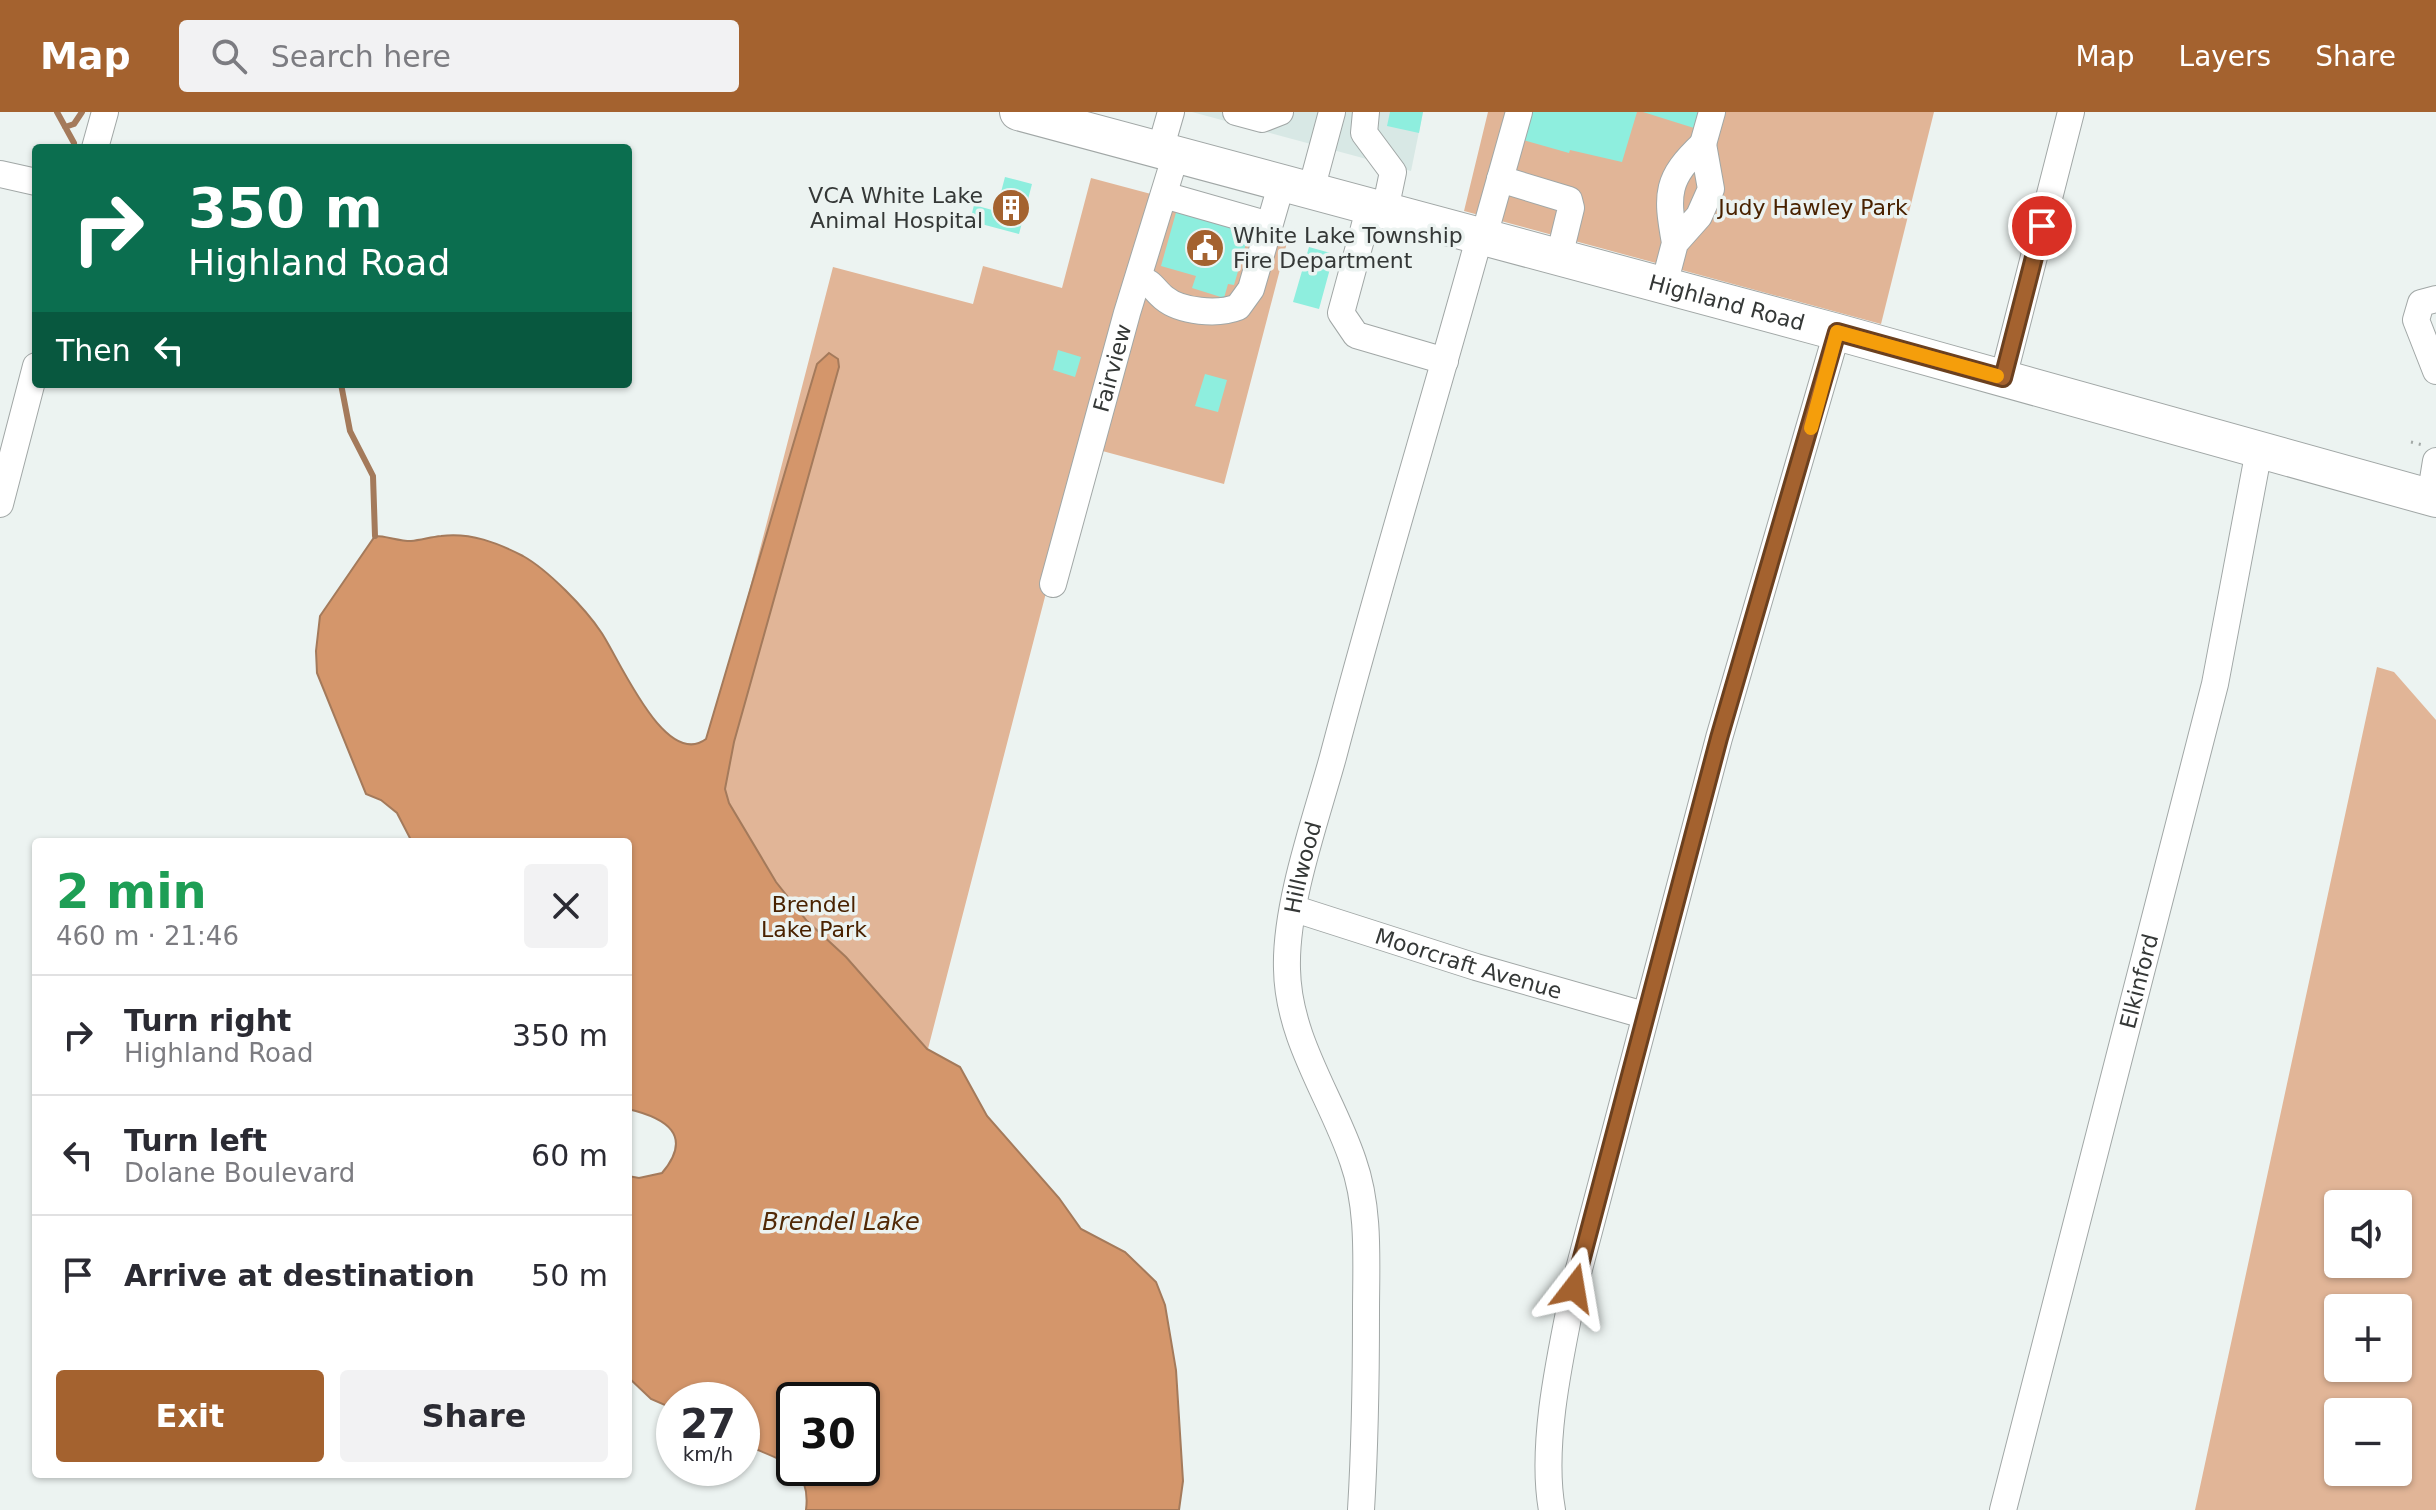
<!DOCTYPE html>
<html lang="en">
<head>
<meta charset="utf-8">
<style>
	:root { --surface:#fff; --page:#f2f2f3; --text:#2b2b33; --muted:#7c7c81; --line:#e1e1e2; --accent:#a4622f }
	body { margin:0; font-family:"DejaVu Sans",sans-serif; background:var(--page); color:var(--text); height:100vh; display:flex; flex-direction:column; font-size:30px; white-space:nowrap }
	* { box-sizing:border-box; margin:0 }
	p { font-size:26px; color:var(--muted) }
	.icon { flex:none; width:44px; height:44px; fill:none; stroke:currentColor; stroke-width:2; stroke-linecap:round; stroke-linejoin:round }
	.map { position:relative; flex:1; overflow:hidden }
	.panel { position:absolute; left:32px; top:726px; width:600px; height:640px; display:flex; flex-direction:column; background:var(--surface); border-radius:8px; box-shadow:0 2px 6px #0004 }
	.panel>* { flex:none }
	.hud { position:absolute; left:32px; top:32px; width:600px; height:244px; border-radius:8px; box-shadow:0 2px 6px #0004; background:#0b6e4f; color:#fff; overflow:hidden }
	.tools { position:absolute; left:2324px; top:1078px; display:grid; gap:16px }
	.tools a { display:grid; place-items:center; width:88px; height:88px; border-radius:8px; background:var(--surface); box-shadow:0 2px 6px #0004; font-size:40px }
	.speed { position:absolute; left:656px; top:1270px; display:flex; gap:16px; font-size:40px; font-weight:700; text-align:center }
	.speed>* { display:grid; place-content:center; width:104px; height:104px; border-radius:50%; background:var(--surface); box-shadow:0 2px 6px #0004; line-height:1 }
	.speed small { font-size:20px; font-weight:400 }
	.speed .limit { border:4px solid #111; border-radius:12px; background:#fff; color:#111 }
	.pin { position:absolute; display:grid; place-items:center; width:68px; height:68px; color:#fff; margin:-34px; border:4px solid #fff; border-radius:50%; box-shadow:0 2px 8px #0007 }
	.me { position:absolute; width:88px; margin:-44px; rotate:14deg; stroke-linejoin:round; filter:drop-shadow(0 0 6px #0008) }
	.turn { display:flex; align-items:center; gap:28px; height:168px; padding:0 24px; font-size:36px }
	.turn .icon { width:104px; height:104px; stroke-width:2.5 }
	.turn b { display:block; font-size:56px; line-height:68px }
	.then { display:flex; align-items:center; height:76px; padding:0 24px; background:#0003; gap:16px; font-size:30px }
	.round { display:grid; place-items:center; flex:none; width:84px; height:84px; border-radius:8px; background:var(--page) }
	.summary { display:flex; align-items:center; justify-content:space-between; height:136px; padding:0 24px }
	h1 { font-size:48px; font-weight:700; line-height:60px; color:#1e9e55 }
	.action { display:flex; gap:16px; margin-top:auto; padding:16px 24px }
	.action a { flex:1; height:92px; border-radius:8px; background:var(--accent); color:#fff; font-size:32px; font-weight:700; line-height:92px; text-align:center }
	.action a+a { background:var(--page); color:var(--text) }
	ul { padding:0; list-style:none }
	li { display:flex; align-items:center; gap:24px; height:120px; padding:0 24px; border-top:2px solid var(--line) }
	li div { flex:1 }
	li b { display:block; font-size:30px }
	li em { font-style:normal }
	header { display:flex; align-items:center; gap:48px; box-sizing:border-box; height:112px; padding:0 40px; background:var(--accent); color:#fff }
	header strong { font-size:38px }
	nav { display:flex; gap:44px; margin-inline-start:auto; font-size:28px }
	.search { width:560px; height:72px; background:var(--page); display:flex; align-items:center; gap:20px; box-sizing:border-box; padding:0 28px; border-radius:8px; color:var(--muted); font-size:30px }
	.map>svg:first-child { display:block }
	.built { fill:#d8e8e5 }
	.green { fill:#e1b597; fill-rule:evenodd }
	.water { fill:#d4966b; stroke:#a47a5b; stroke-width:2; fill-rule:evenodd }
	.lines { fill:none; stroke-linecap:round; stroke-linejoin:round }
	.stream { stroke:#a47a5b; stroke-width:6 }
	.building { fill:#8eeede }
	.minor-casing { stroke:#a1a7a6; stroke-width:28 }
	.highway-casing { stroke:#a1a7a6; stroke-width:38 }
	.path { stroke:#a2a8a6; stroke-width:3; stroke-dasharray:2 6; stroke-linecap:butt }
	.minor { stroke:#fff; stroke-width:26 }
	.highway { stroke:#fff; stroke-width:36 }
	.route-casing { stroke:#6b401f; stroke-width:20 }
	.route { stroke:#a4622f; stroke-width:14 }
	.slow { stroke:#f59e0b; stroke-width:14 }
	.labels { text-anchor:middle; stroke-width:7; stroke-linejoin:round; paint-order:stroke }
	.poi-label { font-size:22px; fill:#353837; stroke:#ecf3f1; text-anchor:end }
	.park-label { font-size:22px; fill:#492200; stroke:#ecf3f1 }
	.street-label { font-size:22px; fill:#353837; stroke:#ecf3f1 }
	.water-label { font-size:24px; font-style:italic; fill:#512906; stroke:#ecf3f1 }
</style>
</head>
<body>
<header>
<strong>Map</strong>
<div class="search"><svg class="icon" aria-label="search" viewBox="0 0 24 24"><circle cx="10" cy="10" r="6"/><path d="M15 15l6 6"/></svg>Search here</div>
<nav><a>Map</a><a>Layers</a><a>Share</a></nav>
</header>
<div class="map">
<svg width="2436" height="1398" viewBox="0 0 2436 1398">
	<rect width="100%" height="100%" fill="#ecf3f1"/>
	<!-- built -->
	<path class="built" d="M1192,0H1423L1411,59Z"/>
	<!-- green -->
	<path class="green" d="M1488,0H1934L1881,212L1464,99Z
		M1091,66L1290,119L1224,372L1084,334L908,1014L630,939L833,155L973,192L983,154L1062,176Z
		M2377,555L2394,560L2436,608V1398H2195ZM2338,1092H2398V1152H2338ZM2338,1196H2398V1256H2338ZM2338,1300H2398V1360H2338Z"/>
	<!-- water -->
	<path class="water" d="M829,241L838,247L839,255L734,630L725,677L729,691L776,770L807,809L846,845L927,937L960,955L987,1004L1059,1086L1081,1117L1125,1140L1156,1170L1165,1193L1176,1258L1183,1369L1179,1398H806C812,1351 777,1348 742,1331V1288H674V1297L651,1287L628,1265V1064L639,1066L662,1061C694,1023 666,1006 628,997V730H412L397,701L381,688L366,682L317,561L316,539L320,504L375,424C387,424 398,429 411,429C421,428 431,425 441,424C470,420 498,431 523,444C548,458 585,496 601,520C619,546 665,658 706,627L817,252ZM794,1288H862V1356H794Z"/>
	<g class="lines">
		<!-- stream -->
		<path class="stream" d="M57,0L74,31
			M65,15L74,12L82,0
			M341,272L350,319L373,364L375,424"/>
	</g>
	<!-- building -->
	<path class="building" d="M1390,0H1423L1419,21L1387,14Z
		M1528,0H1637L1622,50L1570,38L1569,41L1520,27Z
		M1643,0H1698L1694,16Z
		M1005,65L1032,72L1019,122L970,109L974,93L996,99Z
		M1177,97L1250,118L1234,173L1228,172L1224,186L1192,176L1196,164L1161,154Z
		M1309,135L1334,142L1319,197L1293,190Z
		M1058,238L1081,245L1075,265L1053,258Z
		M1205,262L1227,268L1218,300L1195,294Z"/>
	<g class="lines">
		<!-- minor casing -->
		<g class="minor-casing">
			<g id="minor">
				<path d="M1236,0L1262,7L1280,0"/>
				<path d="M1366,0L1364,21L1393,60L1385,98"/>
				<path d="M1703,32L1712,0"/>
				<path d="M95,36L105,0"/>
				<path d="M1160,38L1171,0"/>
				<path d="M0,62L36,70"/>
				<path d="M1500,67L1569,88L1571,96L1559,145"/>
				<path d="M1311,78L1332,0"/>
				<path d="M1164,83L1269,113"/>
				<path d="M1370,94L1341,201L1356,223L1445,249"/>
				<path d="M1484,124L1519,0"/>
				<path d="M1139,167C1151,169 1155,179 1164,186C1181,200 1218,203 1238,195L1251,177L1282,70"/>
				<path d="M1664,173L1675,131L1699,104L1711,77L1703,32C1666,67 1666,81 1675,131"/>
				<path d="M2436,187L2421,191L2416,208L2436,259"/>
				<path d="M2003,266L2071,0"/>
				<path d="M2430,386L2436,349"/>
				<path d="M0,392L36,254"/>
				<path id="s1" d="M1053,472L1127,201L1176,42"/>
				<path id="s2" d="M1295,797L1476,855L1644,903"/>
				<path id="s3" d="M1361,1398C1365,1332 1366,1266 1366,1200C1366,1150 1370,1097 1353,1049C1332,986 1288,927 1287,857C1285,793 1316,707 1333,645C1379,470 1432,297 1480,123"/>
				<path d="M1552,1398C1540,1332 1561,1241 1574,1176L1719,626L1837,220"/>
				<path id="s4" d="M2003,1398L2215,572L2259,338"/>
			</g>
		</g>
		<!-- highway casing -->
		<g class="highway-casing">
			<g id="highway">
				<path id="s5" d="M1018,0L1837,220L2436,387"/>
			</g>
		</g>
		<!-- path -->
		<path class="path" d="M2411,330L2423,333"/>
		<!-- minor -->
		<use href="#minor" class="minor"/>
		<!-- highway -->
		<use href="#highway" class="highway"/>
	</g>
	<g class="lines">
		<!-- route casing -->
		<g class="route-casing">
			<path id="route" d="M1574,1176L1719,626L1837,220L2003,266L2042,114"/>
		</g>
		<!-- route -->
		<use href="#route" class="route"/>
		<!-- slow -->
		<path class="slow" d="M1811,316L1837,220L1997,264"/>
	</g>
	<!-- icons -->
	<defs>
		<g id="building-disc" transform="scale(2)"><circle r="9.5" fill="#a4622f" stroke="#ecf3f1"/><path d="M-4-6H4V6H1V3H-1V6H-4ZM-2.5-4.3h1.7v1.8h-1.7ZM.8-4.3h1.7v1.8H.8ZM-2.5-1h1.7V.8h-1.7ZM.8-1h1.7V.8H.8Z" fill="#fff"/></g>
		<g id="civic-disc" transform="scale(2)"><circle r="9.5" fill="#a4622f" stroke="#ecf3f1"/><path d="M-.6-6.5H3V-4.5H.6V-3L4-1V1h2V6H-6V1h2V-1L-.6-3ZM-1.2 2.5V6h2.4V2.5Z" fill="#fff"/></g>
	</defs>
	<g fill-rule="evenodd">
		<use href="#building-disc" x="1011" y="96"/>
		<use href="#civic-disc" x="1205" y="136"/>
	</g>
	<g class="labels">
		<!-- poi labels -->
		<g class="poi-label">
			<text x="983" y="91">VCA White Lake<tspan x="983" dy="25">Animal Hospital</tspan></text>
			<text x="1233" y="131" text-anchor="start">White Lake Township<tspan x="1233" dy="25">Fire Department</tspan></text>
		</g>
		<!-- park labels -->
		<g class="park-label">
			<text x="1813" y="103">Judy Hawley Park</text>
			<text x="814" y="800">Brendel<tspan x="814" dy="25">Lake Park</tspan></text>
		</g>
		<!-- street labels -->
		<g class="street-label">
			<text dy="8" stroke="none"><textPath href="#s5" startOffset="734">Highland Road</textPath></text>
			<text dy="8" stroke="none"><textPath href="#s1" startOffset="224">Fairview</textPath></text>
			<text dy="8" stroke="none"><textPath href="#s3" startOffset="658">Hillwood</textPath></text>
			<text dy="8" stroke="none"><textPath href="#s2" startOffset="182">Moorcraft Avenue</textPath></text>
			<text dy="8" stroke="none"><textPath href="#s4" startOffset="546">Elkinford</textPath></text>
		</g>
		<!-- water labels -->
		<g class="water-label">
			<text x="841" y="1118">Brendel Lake</text>
		</g>
	</g>
</svg>
<div class="tools">
<a><svg class="icon" aria-label="sound" viewBox="0 0 24 24"><path d="M4 9h4l5-4v14l-5-4H4zM17 9q2 3 0 6"/></svg></a>
<a>+</a>
<a>−</a>
</div>
<div class="speed"><div>27<small>km/h</small></div><div class="limit">30</div></div>
<div class="pin" style="left:2042px;top:114px;background:#d93025"><svg class="icon" aria-label="arrive" viewBox="0 0 24 24"><path d="M6 21V4h12l-3 4 3 4H6"/></svg></div>
<svg class="me" style="left:1574px;top:1176px" viewBox="-20 -20 40 40"><path d="M0-17L14 15 0 8-14 15z" fill="#a4622f" stroke="#fff" stroke-width="4"/></svg>
<div class="hud">
<div class="turn"><svg class="icon" aria-label="right" viewBox="0 0 24 24"><path d="M7 20v-9h11M14 6l5 5-5 5"/></svg><div><b>350 m</b>Highland Road</div></div>
<div class="then">Then<svg class="icon" aria-label="left" viewBox="0 0 24 24"><path d="M17 20v-9H6M10 6l-5 5 5 5"/></svg></div>
</div>
<section class="panel">
<div class="summary"><div><h1>2 min</h1><p>460 m · 21:46</p></div><a class="round"><svg class="icon" aria-label="close" viewBox="0 0 24 24"><path d="M6 6l12 12M18 6L6 18"/></svg></a></div>
<ul>
<li><svg class="icon" aria-label="right" viewBox="0 0 24 24"><path d="M7 20v-9h11M14 6l5 5-5 5"/></svg><div><b>Turn right</b><p>Highland Road</p></div><em>350 m</em></li>
<li><svg class="icon" aria-label="left" viewBox="0 0 24 24"><path d="M17 20v-9H6M10 6l-5 5 5 5"/></svg><div><b>Turn left</b><p>Dolane Boulevard</p></div><em>60 m</em></li>
<li><svg class="icon" aria-label="arrive" viewBox="0 0 24 24"><path d="M6 21V4h12l-3 4 3 4H6"/></svg><div><b>Arrive at destination</b></div><em>50 m</em></li>
</ul>
<div class="action"><a>Exit</a><a>Share</a></div>
</section>
</div>
</body>
</html>
